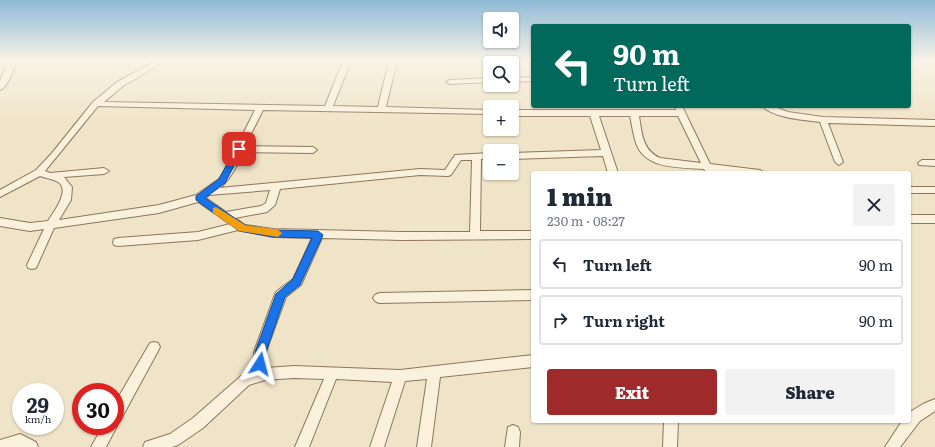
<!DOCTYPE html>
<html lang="en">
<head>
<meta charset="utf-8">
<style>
	:root { --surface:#fff; --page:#f2f2f3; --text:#1f2937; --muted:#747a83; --line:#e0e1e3; --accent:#9e2a2b }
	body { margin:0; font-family:Literata,serif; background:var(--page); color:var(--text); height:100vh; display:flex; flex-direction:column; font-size:15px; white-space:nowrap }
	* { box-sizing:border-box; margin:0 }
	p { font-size:13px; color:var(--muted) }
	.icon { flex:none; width:22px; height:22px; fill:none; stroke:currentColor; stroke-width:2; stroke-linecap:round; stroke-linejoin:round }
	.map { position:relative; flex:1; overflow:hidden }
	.side { position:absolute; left:531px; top:171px; width:380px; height:252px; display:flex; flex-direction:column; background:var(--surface); border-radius:4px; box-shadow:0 1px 3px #0004 }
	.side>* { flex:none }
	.banner { position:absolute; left:531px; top:24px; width:380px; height:84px; border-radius:4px; box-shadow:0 1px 3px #0004; background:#00695c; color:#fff; overflow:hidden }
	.fabs { position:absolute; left:483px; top:12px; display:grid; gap:8px }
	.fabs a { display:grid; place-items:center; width:36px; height:36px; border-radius:4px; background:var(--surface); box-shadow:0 1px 3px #0004; font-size:20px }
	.speed { position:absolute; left:12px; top:383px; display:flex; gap:8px; font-size:20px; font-weight:700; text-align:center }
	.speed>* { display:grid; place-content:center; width:52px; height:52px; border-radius:50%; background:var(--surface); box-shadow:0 1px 3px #0004; line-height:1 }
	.speed small { font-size:10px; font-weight:400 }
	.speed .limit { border:6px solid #d22; background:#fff; color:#111 }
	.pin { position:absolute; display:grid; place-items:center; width:34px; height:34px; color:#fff; margin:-17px; border-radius:8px; box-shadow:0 2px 6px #0006 }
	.me { position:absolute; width:44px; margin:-22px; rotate:9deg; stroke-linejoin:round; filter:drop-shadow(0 0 3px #0008) }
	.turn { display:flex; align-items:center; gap:14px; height:84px; padding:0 16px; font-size:18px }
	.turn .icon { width:52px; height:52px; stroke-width:2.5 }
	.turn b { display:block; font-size:28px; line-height:34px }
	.round { display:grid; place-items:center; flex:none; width:42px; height:42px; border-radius:4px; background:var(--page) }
	.head { display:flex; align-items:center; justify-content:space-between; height:68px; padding:0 16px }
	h1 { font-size:24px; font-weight:800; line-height:30px }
	.cta { display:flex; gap:8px; margin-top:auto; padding:8px 16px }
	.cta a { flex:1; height:46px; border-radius:4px; background:var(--accent); color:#fff; font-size:16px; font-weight:800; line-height:46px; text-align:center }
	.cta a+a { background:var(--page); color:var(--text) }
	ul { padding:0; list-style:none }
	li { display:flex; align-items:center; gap:12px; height:50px; margin:0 8px 6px; padding:0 8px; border:2px solid var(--line); border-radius:4px }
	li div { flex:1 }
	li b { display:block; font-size:15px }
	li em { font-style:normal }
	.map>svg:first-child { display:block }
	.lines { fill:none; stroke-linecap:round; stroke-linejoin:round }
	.minor-casing { stroke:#8d765c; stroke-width:2 }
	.minor { fill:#faf1dc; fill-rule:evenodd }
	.route { fill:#1a73e8; stroke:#114b97 }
	.slow { fill:#f59e0b }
</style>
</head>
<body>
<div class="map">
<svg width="935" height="447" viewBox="0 0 935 447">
	<rect width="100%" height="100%" fill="#f0e4c8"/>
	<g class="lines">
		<!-- minor casing -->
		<g class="minor-casing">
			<path id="minor" d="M8,61H16C14,69 8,87 0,90V81Z
				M156,61H165L123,86L104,102L325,106L343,61H351L333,106L378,107L389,61H397L386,107L490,110V114L263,110L245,146L313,147L317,150L313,153L243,152C237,165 231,179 220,188L420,169L445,170L455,155L490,153V159H481L480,231H533V239L402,240L322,238L301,285L286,297L266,352V368L294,366L400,370L533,355V367L440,377L431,447H417L427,379L405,381L384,447H370L392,382L336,379L309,447H295L324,379L294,378L265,380L249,385L203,428L178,445L172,447H143L145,442L170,434L193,418L241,376L253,372L254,352L275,294L277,291L293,279L312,238L273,237L238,230L198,240L118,246L114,245L113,242L114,239L118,238L198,232L230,224L198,202L159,213L54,228L36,268L32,269L28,268L27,265L44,229L30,231L0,226V218L30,223L48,221C53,213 71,190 58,182C53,179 45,178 40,176L0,197V190L36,170L52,153L93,102L117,82ZM98,106L255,110L226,168L219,179L196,195L159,205L59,220L71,200L72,187L64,177L104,174L109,171L104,168L50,173L45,171ZM461,160H472L470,232H402L273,229L245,225L235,218L267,212L275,205L280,189L420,175L448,176L451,175ZM270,190L266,203L261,206L226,212L206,198L209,195Z
				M533,77V81L512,82V78Z
				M490,78V82L450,84L446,82L450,80Z
				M676,106H682L683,108L710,164L760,170L765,173H733L713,171L712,173H706L704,169C680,167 645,170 636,143C633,134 632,125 630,116H599L618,173H608L603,156L512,159V153L601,150L590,116H512V110H676ZM639,116H678L701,163L660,158C642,150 642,133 639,116Z
				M762,106H772L788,112L823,117L935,120V126L828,123L843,162L839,165L835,162L820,122C804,120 774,118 762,106Z
				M922,160H935V166L919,165L918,163Z
				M909,187H935V193H909Z
				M909,215H935V223H909Z
				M533,290V300L379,303L375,301L373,298L375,295L379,293Z
				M154,342L158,343L160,347L158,351L120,421L115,422L117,426L106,447H91L103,426H115V403L150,343Z
				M935,399V411L920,421L900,447H885L902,421H909L910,412L923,404Z
				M664,421H678L677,447H663Z
				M513,425L518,427L520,432L519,447H505L508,427Z
				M20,434L36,442L38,447H0V440Z"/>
		</g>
		<!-- minor -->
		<use href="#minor" class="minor"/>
	</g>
	<!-- sky -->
	<linearGradient id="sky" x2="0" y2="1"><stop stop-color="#8fbad6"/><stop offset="0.49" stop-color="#f8f3e6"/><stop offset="1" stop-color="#f8f3e6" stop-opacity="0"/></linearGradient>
	<rect width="935" height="124" fill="url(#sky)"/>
	<!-- route -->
	<path class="route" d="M239,146L243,149L225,183L205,198L245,225L273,230L318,231L323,235L300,285L285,297L266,352L264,368L260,369L256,368L255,352L276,294L293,279L312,238L273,237L239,231L196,200V196L219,179L236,147Z"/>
	<!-- slow -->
	<path class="slow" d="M216,207L245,225L278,230L282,233L278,237L239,231L213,213V208Z"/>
</svg>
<div class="fabs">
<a><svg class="icon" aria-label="sound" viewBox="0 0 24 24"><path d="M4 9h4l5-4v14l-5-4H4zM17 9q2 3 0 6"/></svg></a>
<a><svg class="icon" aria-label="search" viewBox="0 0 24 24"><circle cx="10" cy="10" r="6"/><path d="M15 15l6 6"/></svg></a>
<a>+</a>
<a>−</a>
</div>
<div class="speed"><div>29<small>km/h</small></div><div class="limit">30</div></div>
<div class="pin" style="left:239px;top:149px;background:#d93025"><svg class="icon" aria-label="arrive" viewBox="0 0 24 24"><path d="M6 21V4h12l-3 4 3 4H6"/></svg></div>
<svg class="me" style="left:260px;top:364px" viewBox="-20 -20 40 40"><path d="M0-17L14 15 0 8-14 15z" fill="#1a73e8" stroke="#fff" stroke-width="4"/></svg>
<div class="banner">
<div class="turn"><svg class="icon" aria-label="left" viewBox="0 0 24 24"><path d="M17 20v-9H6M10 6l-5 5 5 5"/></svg><div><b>90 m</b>Turn left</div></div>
</div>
<section class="side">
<div class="head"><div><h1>1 min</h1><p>230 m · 08:27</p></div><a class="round"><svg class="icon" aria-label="close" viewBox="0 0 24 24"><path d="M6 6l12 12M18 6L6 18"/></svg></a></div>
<ul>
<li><svg class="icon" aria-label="left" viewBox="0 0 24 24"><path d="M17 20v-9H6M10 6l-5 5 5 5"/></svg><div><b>Turn left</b></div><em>90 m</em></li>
<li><svg class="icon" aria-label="right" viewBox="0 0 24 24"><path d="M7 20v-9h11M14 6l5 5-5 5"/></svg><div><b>Turn right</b></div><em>90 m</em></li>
</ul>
<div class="cta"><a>Exit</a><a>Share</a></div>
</section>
</div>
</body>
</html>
